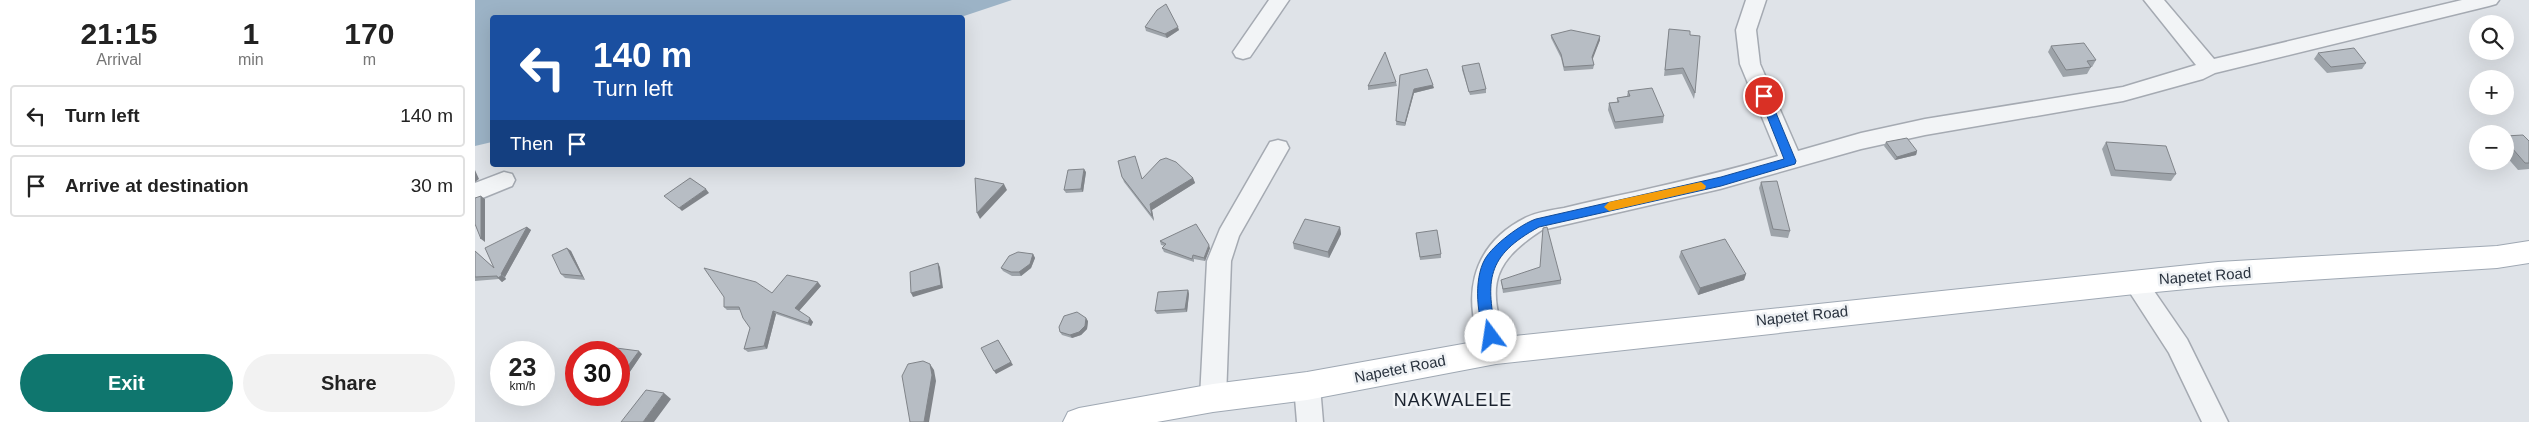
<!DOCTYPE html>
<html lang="en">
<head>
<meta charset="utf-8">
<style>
	:root { --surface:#fff; --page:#f2f2f2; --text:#222; --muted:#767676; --line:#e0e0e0; --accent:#0f766e }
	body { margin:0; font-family:Arial,sans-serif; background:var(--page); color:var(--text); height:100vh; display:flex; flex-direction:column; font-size:19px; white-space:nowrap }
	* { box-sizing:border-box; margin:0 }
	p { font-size:16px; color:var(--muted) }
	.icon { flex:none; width:28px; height:28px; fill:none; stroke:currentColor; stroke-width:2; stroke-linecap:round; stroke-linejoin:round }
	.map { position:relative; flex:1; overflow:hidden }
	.side { display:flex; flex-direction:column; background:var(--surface); width:475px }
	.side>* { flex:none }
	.top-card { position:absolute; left:15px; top:15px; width:475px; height:152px; border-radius:5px; box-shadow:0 5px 20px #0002; background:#1a4fa0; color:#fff; overflow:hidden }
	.fabs { position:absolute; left:1994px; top:15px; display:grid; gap:10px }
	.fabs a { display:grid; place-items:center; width:45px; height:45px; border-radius:50%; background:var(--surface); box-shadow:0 5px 20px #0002; font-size:25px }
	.speed { position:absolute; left:15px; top:341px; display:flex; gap:10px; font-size:25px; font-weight:700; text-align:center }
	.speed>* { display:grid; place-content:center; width:65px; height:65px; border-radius:50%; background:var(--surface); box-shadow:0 5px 20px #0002; line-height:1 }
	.speed small { font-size:12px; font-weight:400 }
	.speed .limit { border:8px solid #d22; background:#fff; color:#111 }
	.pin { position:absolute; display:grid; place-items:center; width:42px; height:42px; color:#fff; margin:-21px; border:2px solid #fff; border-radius:50%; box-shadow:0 1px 5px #0007 }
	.me { position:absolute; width:55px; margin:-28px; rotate:346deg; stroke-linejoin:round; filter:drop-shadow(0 0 4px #0008) }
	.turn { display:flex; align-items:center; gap:18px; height:105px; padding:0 20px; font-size:22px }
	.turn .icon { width:65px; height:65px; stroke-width:2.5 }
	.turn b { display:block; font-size:35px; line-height:42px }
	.then { display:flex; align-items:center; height:48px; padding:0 20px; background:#0003; gap:10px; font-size:19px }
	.eta { display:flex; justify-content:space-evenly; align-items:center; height:85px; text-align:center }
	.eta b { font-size:30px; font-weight:700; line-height:35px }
	.primary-button { display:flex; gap:10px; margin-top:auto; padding:10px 20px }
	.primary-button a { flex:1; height:58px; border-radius:30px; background:var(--accent); color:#fff; font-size:20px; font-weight:700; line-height:58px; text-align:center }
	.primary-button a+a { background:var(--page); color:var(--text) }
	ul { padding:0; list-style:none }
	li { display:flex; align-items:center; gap:15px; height:62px; margin:0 10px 8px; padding:0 10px; border:2px solid var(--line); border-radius:5px }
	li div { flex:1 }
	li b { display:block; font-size:19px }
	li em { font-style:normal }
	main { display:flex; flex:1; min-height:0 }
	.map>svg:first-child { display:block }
	.water { fill:#9cb3c6 }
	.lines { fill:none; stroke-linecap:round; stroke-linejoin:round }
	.minor-casing { stroke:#a5aab2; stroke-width:3 }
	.major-casing { stroke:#9fa8b3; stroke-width:2 }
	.minor { fill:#f2f4f6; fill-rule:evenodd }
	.major { fill:#fff; fill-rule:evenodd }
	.wall { fill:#9da3a9 }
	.shaded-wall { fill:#808489 }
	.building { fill:#b7bdc4; stroke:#808489 }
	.route { fill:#1a73e8; stroke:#114b97 }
	.slow { fill:#f59e0b }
	.labels { text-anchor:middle; stroke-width:5; stroke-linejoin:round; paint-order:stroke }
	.street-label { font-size:15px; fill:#29323e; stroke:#eff2f5 }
	.quarter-label { font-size:18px; letter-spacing:1px; fill:#1b232f; stroke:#eff2f5 }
</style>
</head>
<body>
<main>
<section class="side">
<div class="eta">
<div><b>21:15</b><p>Arrival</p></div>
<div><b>1</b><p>min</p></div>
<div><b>170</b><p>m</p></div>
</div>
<ul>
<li><svg class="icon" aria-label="left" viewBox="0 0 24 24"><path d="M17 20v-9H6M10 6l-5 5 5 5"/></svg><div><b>Turn left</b></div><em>140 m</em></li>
<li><svg class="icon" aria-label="arrive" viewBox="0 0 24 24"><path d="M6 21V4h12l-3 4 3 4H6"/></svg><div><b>Arrive at destination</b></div><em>30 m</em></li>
</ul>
<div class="primary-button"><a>Exit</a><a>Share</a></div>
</section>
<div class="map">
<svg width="2054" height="422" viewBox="0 0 2054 422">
	<rect width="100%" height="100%" fill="#dfe3e8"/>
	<!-- water -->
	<path class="water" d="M0,0H537L483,18H18L17,142L0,146Z"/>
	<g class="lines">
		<!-- minor casing -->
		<g class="minor-casing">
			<path id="minor" d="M794,0H814L775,57L768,59L761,57L758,52Z
				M1271,0H1291L1281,30L1285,64L1323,151L1386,133L1450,119L1648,87L1721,65L1669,0H1689L1739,59L1987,0H2024L2021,4L2014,6L1740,73L1728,79L1648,101L1450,135L1386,149L1245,189L1067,230C1010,267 1015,291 1033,351L1030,358L1021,362L1012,358C985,302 993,246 1052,217C1063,212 1077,210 1089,208C1113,202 1136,197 1160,192C1208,181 1256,170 1303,156L1265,64L1261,30Z
				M803,140L811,142L814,148L764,236L756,261L751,398L747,406L738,409L729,406L725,398L732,261L745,229L795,142Z
				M29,172L37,174L40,180L37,186L0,201V183Z
				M1660,272L1668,275L1712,339L1753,422H1727L1694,353L1648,282L1652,275Z
				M832,375L841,378L845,386L848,422H822L819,386L823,378Z"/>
		</g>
		<!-- major casing -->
		<g class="major-casing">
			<path id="major" d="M2054,241V263L2022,268L1743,286L1660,294L1021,364L832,400L738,412L682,422H588L593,412L604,408L738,384L832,372L1021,338L1743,262L2022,246Z"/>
		</g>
		<!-- minor -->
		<use href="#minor" class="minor"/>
		<!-- major -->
		<use href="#major" class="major"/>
	</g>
	<!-- wall -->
	<path class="wall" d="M670,27L704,30L692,38L671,31Z
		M1194,29L1215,35L1220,93L1219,99L1207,74L1189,76Z
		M1076,35L1125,40L1117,59L1119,65L1118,69L1089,71L1086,58L1076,38Z
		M1576,46L1621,60L1617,67H1616L1612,74L1588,77L1573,52Z
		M1843,53L1891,63L1887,69L1852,73L1839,59Z
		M987,66L1011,89V93L995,95L987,70Z
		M925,75L959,88L939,93L930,126L921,125Z
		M921,82L922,86L893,90V86Z
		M1153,91L1189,116L1188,123L1140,129L1133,110L1134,103L1142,102V98L1152,96Z
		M2030,136L2054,141V169L2043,170L2030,155Z
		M1411,142L1442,151L1441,155L1420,160L1409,146Z
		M1631,142L1701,174L1696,181L1636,176L1627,149Z
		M611,172L608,192L591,193L589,190Z
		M647,177L668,179L718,178L720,183L677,210L679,221L649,182Z
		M1286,182L1315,231L1313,238L1296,236L1284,188Z
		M52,227L56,230L30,277L31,279L27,282L24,279L0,281V251L19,268Z
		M865,227L866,234L854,258L819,249L818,243Z
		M941,233L966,254V258L945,260Z
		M685,241L735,248L730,261L719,259V262L689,252L687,248L690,246L686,245Z
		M92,248L96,251L110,280L90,278L86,274Z
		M1206,251L1271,274L1269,280L1223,295L1204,257Z
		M558,254L560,258L556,268L546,276H537L528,271L526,268Z
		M1026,280H1086V284L1028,293Z
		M346,286L324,311L338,322L336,326L301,314L292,349L273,352L269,349L275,328L265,310H252L249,307L297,293Z
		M713,290L714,294L712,312L682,314L680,311Z
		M613,321L612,329L606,335L597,338L587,335L585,332Z
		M144,352L167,354L152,376L144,375Z"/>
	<!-- shaded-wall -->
	<path class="shaded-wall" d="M703,27L704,30L692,38L690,34Z
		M1125,36V40L1117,61V57Z
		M958,85L959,88L939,93L930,126V123L939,89Z
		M1442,151L1441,155L1420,160L1422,157Z
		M609,169L611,172L608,192L606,189Z
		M0,170L4,179L0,182Z
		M718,178L720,183L677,210L679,221L677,216L675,204Z
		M529,184L532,190L505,219L502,213Z
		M231,189L234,193L207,211L204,208Z
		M6,196L10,199V242L6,239Z
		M52,227L56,230L30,277L26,274Z
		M865,227L866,234L854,258L853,252Z
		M734,245L735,248L730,261L729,258Z
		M92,248L96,251L110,280L107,276Z
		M558,254L560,258L556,268L546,276L544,272Z
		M463,263L465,267L468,288L438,297L436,293Z
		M1271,274L1269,280L1223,295L1225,288Z
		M27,275L31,279L27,282L23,278Z
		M343,282L346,286L323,312L320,308Z
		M713,290L714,294L712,312L710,309Z
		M298,311L301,314L292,349L289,346Z
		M335,318L338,322L336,326L333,323Z
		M611,318L613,321L612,329L606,335L597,338L595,335Z
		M523,340L538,365L521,374L519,371Z
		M164,351L167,354L152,376L148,373Z
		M455,364L459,370L461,381L454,422H449Z
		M189,393L196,399L179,422H168Z"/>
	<!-- building -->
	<path class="building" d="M691,4L703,27L690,34L670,27L682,10Z
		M1194,29L1215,31V35L1225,36L1220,93L1208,68L1190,70Z
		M1096,30L1125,36L1117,57L1119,65L1089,67L1086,54L1076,35Z
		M1609,43L1621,60L1612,61L1616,67L1591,70L1576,46Z
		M1879,48L1891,63L1856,67L1843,53Z
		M910,52L921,82L893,86Z
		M1004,63L1011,89L994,92L987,66Z
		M952,69L958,85L939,89L930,123L921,121L925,75Z
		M1177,88L1189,116L1140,122L1134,103L1144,102L1142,98L1155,96L1153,91Z
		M2048,135L2054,141V163H2050L2030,140V136Z
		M1432,138L1442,151L1422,157L1411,142Z
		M1631,142L1691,146L1701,174L1640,170Z
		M660,156L667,179L685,160L691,158L701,162L718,178L675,204L677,216L647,177L643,161Z
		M609,169L606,189L589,190L593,170Z
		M215,178L231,189L204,208L189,196Z
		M500,178L529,184L502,213Z
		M1302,181L1315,231L1298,229L1286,182Z
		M6,196V239L0,224V198Z
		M830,219L865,227L853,252L818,243Z
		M721,224L734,245L729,258L718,255L717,259L687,248L691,244L685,241Z
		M52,227L26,274L27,275L23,278L22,276L0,277V251L19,268L10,248Z
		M1072,227L1086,280L1028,289L1026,280L1065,267L1068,228Z
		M962,230L966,254L945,257L941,233Z
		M1250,239L1271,274L1225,288L1206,251Z
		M92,248L107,276L86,274L77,255Z
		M543,252L558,254L555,264L544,272H536L526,268L534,256Z
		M463,263L466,285L436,293L435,272Z
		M229,268L281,282L297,293L312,275L343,282L320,308L335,318L333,323L298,311L289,346L269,349L275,328L268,318L264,307H249V297Z
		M713,290L710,309L680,311L683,292Z
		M602,312L611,318L610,326L604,332L595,335L585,332L584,327L589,316Z
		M523,340L536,362L519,371L506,348Z
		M126,346L164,351L148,373L144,372V352H120Z
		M448,361L455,364L457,375L449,422H435L427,376L433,364Z
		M171,390L189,393L168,422H146Z"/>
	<!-- route -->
	<path class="route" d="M1289,92L1294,96L1321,161L1320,164L1246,186L1064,227C1011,256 1010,280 1022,336L1021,339H1012C1002,319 998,280 1010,259C1018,245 1046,224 1061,219L1246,177L1309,159L1284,96Z"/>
	<!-- slow -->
	<path class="slow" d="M1226,182L1231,186L1230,189L1134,211L1129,207L1134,202Z"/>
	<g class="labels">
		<!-- street labels -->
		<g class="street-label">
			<text transform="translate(1730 276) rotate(-4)" y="5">Napetet Road</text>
			<text transform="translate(1327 316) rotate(-6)" y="5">Napetet Road</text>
			<text transform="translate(925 369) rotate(-11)" y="5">Napetet Road</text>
		</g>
		<!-- quarter labels -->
		<g class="quarter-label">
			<text x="978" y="406">NAKWALELE</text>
		</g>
	</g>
</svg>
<div class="fabs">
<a><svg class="icon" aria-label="search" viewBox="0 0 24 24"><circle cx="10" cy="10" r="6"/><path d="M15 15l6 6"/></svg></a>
<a>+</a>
<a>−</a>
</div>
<div class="speed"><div>23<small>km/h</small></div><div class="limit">30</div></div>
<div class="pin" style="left:1289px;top:96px;background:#d93025"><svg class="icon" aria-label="arrive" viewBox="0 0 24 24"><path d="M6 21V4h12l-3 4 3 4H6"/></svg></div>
<svg class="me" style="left:1016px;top:336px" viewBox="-20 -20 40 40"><circle r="19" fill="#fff"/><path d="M0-13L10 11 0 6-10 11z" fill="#1a73e8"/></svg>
<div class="top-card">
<div class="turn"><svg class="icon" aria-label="left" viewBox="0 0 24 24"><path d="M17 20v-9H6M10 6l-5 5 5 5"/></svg><div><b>140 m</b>Turn left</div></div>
<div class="then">Then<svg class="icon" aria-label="arrive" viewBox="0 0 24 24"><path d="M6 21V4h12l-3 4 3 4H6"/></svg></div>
</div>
</div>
</main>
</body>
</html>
